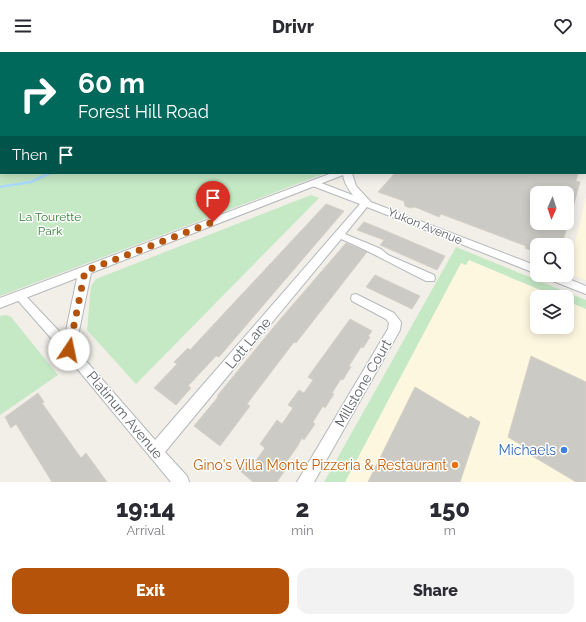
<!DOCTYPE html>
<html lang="en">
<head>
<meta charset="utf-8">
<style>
	:root { --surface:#fff; --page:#f2f2f3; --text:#2b2b33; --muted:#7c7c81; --accent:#b45309 }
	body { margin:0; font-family:Raleway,sans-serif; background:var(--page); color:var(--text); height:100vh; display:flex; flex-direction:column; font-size:15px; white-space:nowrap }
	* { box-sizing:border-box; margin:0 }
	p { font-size:13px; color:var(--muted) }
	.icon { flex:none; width:22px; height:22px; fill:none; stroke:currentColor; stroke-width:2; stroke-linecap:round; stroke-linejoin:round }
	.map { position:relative; height:430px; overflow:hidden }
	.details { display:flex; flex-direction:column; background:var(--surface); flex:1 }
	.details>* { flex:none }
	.guide { position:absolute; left:0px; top:0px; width:586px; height:122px; box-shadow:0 2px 10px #0003; background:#00695c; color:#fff; overflow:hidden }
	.needle { width:26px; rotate:183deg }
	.tools { position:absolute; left:530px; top:134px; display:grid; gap:8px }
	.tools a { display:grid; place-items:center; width:44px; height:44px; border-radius:8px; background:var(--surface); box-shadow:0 2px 10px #0003; font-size:20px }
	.pin { position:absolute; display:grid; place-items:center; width:34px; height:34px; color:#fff; margin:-41px -17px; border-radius:50% 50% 50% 0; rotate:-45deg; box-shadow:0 0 4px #0007 }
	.pin .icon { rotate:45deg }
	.me { position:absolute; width:44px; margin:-22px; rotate:11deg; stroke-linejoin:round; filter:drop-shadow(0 0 3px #0008) }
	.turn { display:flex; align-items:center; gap:14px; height:84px; padding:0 12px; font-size:18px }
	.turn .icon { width:52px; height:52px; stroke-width:2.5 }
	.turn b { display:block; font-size:28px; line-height:34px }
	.then { display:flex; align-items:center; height:38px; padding:0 12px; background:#0003; gap:8px; font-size:15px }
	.eta { display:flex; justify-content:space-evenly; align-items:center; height:68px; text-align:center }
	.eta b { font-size:24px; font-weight:800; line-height:28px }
	.primary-button { display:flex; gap:8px; margin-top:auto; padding:8px 12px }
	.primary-button a { flex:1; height:46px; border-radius:12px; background:var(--accent); color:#fff; font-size:16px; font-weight:800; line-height:46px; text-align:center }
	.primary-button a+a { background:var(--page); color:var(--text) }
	header { display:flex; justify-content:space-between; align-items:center; height:52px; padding:0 12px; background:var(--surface); font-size:18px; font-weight:800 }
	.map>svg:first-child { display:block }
	.commercial { fill:#fef7e0; fill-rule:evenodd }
	.green { fill:#c5e8c5 }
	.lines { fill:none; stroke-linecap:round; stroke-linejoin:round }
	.stream { stroke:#aadaff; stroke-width:2.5 }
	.building { fill:#cccac5; stroke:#d6d1c6 }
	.minor-casing { stroke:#b5b8bc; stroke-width:2 }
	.tertiary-casing { stroke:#b5b8bc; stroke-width:2 }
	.minor { fill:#fff; fill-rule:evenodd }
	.tertiary { fill:#fff; fill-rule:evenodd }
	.route { stroke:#b45309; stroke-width:7; stroke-dasharray:0 12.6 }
	.shop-dot { fill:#3f7fe0; stroke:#fff; stroke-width:1.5 }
	.food-dot { fill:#e8710a; stroke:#fff; stroke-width:1.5 }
	.labels { text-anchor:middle; stroke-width:3; stroke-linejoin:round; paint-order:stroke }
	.park-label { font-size:12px; fill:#348238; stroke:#fff }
	.street-label { font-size:12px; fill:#5f6368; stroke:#fff }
	.near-street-label { font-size:14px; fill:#5f6368; stroke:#fff }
	.near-shop-label { font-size:14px; fill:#366cbe; stroke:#fff; text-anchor:end }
	.near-food-label { font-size:14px; fill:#c56008; stroke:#fff; text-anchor:end }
</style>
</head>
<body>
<header><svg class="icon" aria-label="menu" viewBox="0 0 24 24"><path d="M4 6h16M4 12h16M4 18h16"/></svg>Drivr<svg class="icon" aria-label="heart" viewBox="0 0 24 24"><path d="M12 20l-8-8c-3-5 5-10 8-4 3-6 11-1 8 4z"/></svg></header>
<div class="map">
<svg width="586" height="430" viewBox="0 0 586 430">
	<rect width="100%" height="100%" fill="#f1efe8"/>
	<!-- commercial -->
	<path class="commercial" d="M586,145V228L568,221Z
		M456,195L586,248V430H324ZM537,245H567V275H537Z"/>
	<!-- green -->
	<path class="green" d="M0,0H586V23L585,1H1V121H326L0,244Z
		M311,143L319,146L136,332L87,278L91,234L96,227Z
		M456,195L586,248V257L567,249V245H557L469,208L466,213L461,211L345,430H324Z
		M6,263L11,265L58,323L0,363V264Z"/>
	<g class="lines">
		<!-- stream -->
		<path class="stream" d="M0,135L31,130L50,121"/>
	</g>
	<!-- building -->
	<path class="building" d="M395,121H578L576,129L580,130L570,167L567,166V141H537V171H568L562,193H537V201L525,196L526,194L441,162L439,165L415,155L410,156L405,154L404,149L378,140Z
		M326,152L344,159L225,298L219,305L216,304L188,334L191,336L176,353L154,336L177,312L174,310L188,296L190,298L215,271Z
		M364,170L379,176L445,204L437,218L380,193L384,188L357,178Z
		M346,191L367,200L296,291L294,290L272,319L247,352L250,354L220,394L194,374L218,345L217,344L277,271Z
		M375,223L420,244L412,257L366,235Z
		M350,267L372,279L368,284L370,285L363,296L361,295L349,314L351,315L347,321L343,328L341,327L332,341L334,342L325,356L323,354L313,370L315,372L304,388L302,386L297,395L285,412L288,414L277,430H253L240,419L247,410L252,414L265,396L260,392L277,368L282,372L293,356L288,353L299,338L304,341L313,328L308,325Z
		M531,304L586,330V430H576L529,402L530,398L508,385Z
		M415,335L469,367L470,364L480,370L460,430H368Z
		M38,341L44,350L42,351L81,406L86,401L107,430H52L16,372L11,376L5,365Z"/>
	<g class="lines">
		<!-- minor casing -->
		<g class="minor-casing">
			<path id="minor" d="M585,67H586V71H585Z
				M310,129H316L537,214V222L367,155L345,182L381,197L388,203L434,223L435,226L434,229H426C397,215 370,199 341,187L165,400L187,424L189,430H171L65,302L14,244L15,241L19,240L23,241L73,294L155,388L360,152L310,133Z
				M544,223H559L586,234V242L545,226Z
				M356,242L394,261L401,270L400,278L314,430H297L388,277L389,271L386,267L352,249L351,246L352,243Z"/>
		</g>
		<!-- tertiary casing -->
		<g class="tertiary-casing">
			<path id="tertiary" d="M585,25H586L585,30Z
				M332,121H352L356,134L370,149L371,151L370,153H362C354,145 345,135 343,123L91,221L74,303L69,305L64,303L62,298L77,226L0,256V246Z"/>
		</g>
		<!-- minor -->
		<use href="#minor" class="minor"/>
		<!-- tertiary -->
		<use href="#tertiary" class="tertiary"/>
	</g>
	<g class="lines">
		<!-- route -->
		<path class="route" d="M69,298L85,219L213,170"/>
	</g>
	<!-- markers -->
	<circle class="shop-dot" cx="564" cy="398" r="4"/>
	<circle class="food-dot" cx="455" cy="413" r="4"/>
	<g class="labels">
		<!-- park labels -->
		<g class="park-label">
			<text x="50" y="169">La Tourette<tspan x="50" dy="14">Park</tspan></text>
		</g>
		<!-- street labels -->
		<g class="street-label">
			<text transform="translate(425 174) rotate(22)" y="4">Yukon Avenue</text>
		</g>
		<!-- near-street labels -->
		<g class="near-street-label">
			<text transform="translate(248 291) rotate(-50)" y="5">Lott Lane</text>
			<text transform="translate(363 331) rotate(-60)" y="5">Millstone Court</text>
			<text transform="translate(125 363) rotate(50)" y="5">Platinum Avenue</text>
		</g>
		<!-- near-shop labels -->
		<g class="near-shop-label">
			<text x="556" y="403">Michaels</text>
		</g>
		<!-- near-food labels -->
		<g class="near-food-label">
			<text x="447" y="418">Gino's Villa Monte Pizzeria &amp; Restaurant</text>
		</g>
	</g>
</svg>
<div class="tools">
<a><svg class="needle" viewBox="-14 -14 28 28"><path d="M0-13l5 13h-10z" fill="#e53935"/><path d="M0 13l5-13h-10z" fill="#7c7c81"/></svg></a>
<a><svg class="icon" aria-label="search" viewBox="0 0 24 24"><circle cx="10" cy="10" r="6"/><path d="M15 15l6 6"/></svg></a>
<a><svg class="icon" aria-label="layers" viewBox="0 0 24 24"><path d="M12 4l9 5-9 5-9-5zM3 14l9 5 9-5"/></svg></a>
</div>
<div class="pin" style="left:213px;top:170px;background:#d93025"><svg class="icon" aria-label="arrive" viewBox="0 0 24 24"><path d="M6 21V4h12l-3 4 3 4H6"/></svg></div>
<svg class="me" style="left:69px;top:298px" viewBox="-20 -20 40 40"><circle r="19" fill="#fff"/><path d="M0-13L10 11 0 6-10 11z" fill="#b45309"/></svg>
<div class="guide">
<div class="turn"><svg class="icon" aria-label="right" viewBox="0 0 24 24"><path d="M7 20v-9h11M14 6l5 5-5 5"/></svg><div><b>60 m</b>Forest Hill Road</div></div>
<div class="then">Then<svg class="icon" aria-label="arrive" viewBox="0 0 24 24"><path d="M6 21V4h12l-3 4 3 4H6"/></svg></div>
</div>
</div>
<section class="details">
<div class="eta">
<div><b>19:14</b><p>Arrival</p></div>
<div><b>2</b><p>min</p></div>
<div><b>150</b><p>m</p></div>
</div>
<div class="primary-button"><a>Exit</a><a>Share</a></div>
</section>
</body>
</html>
